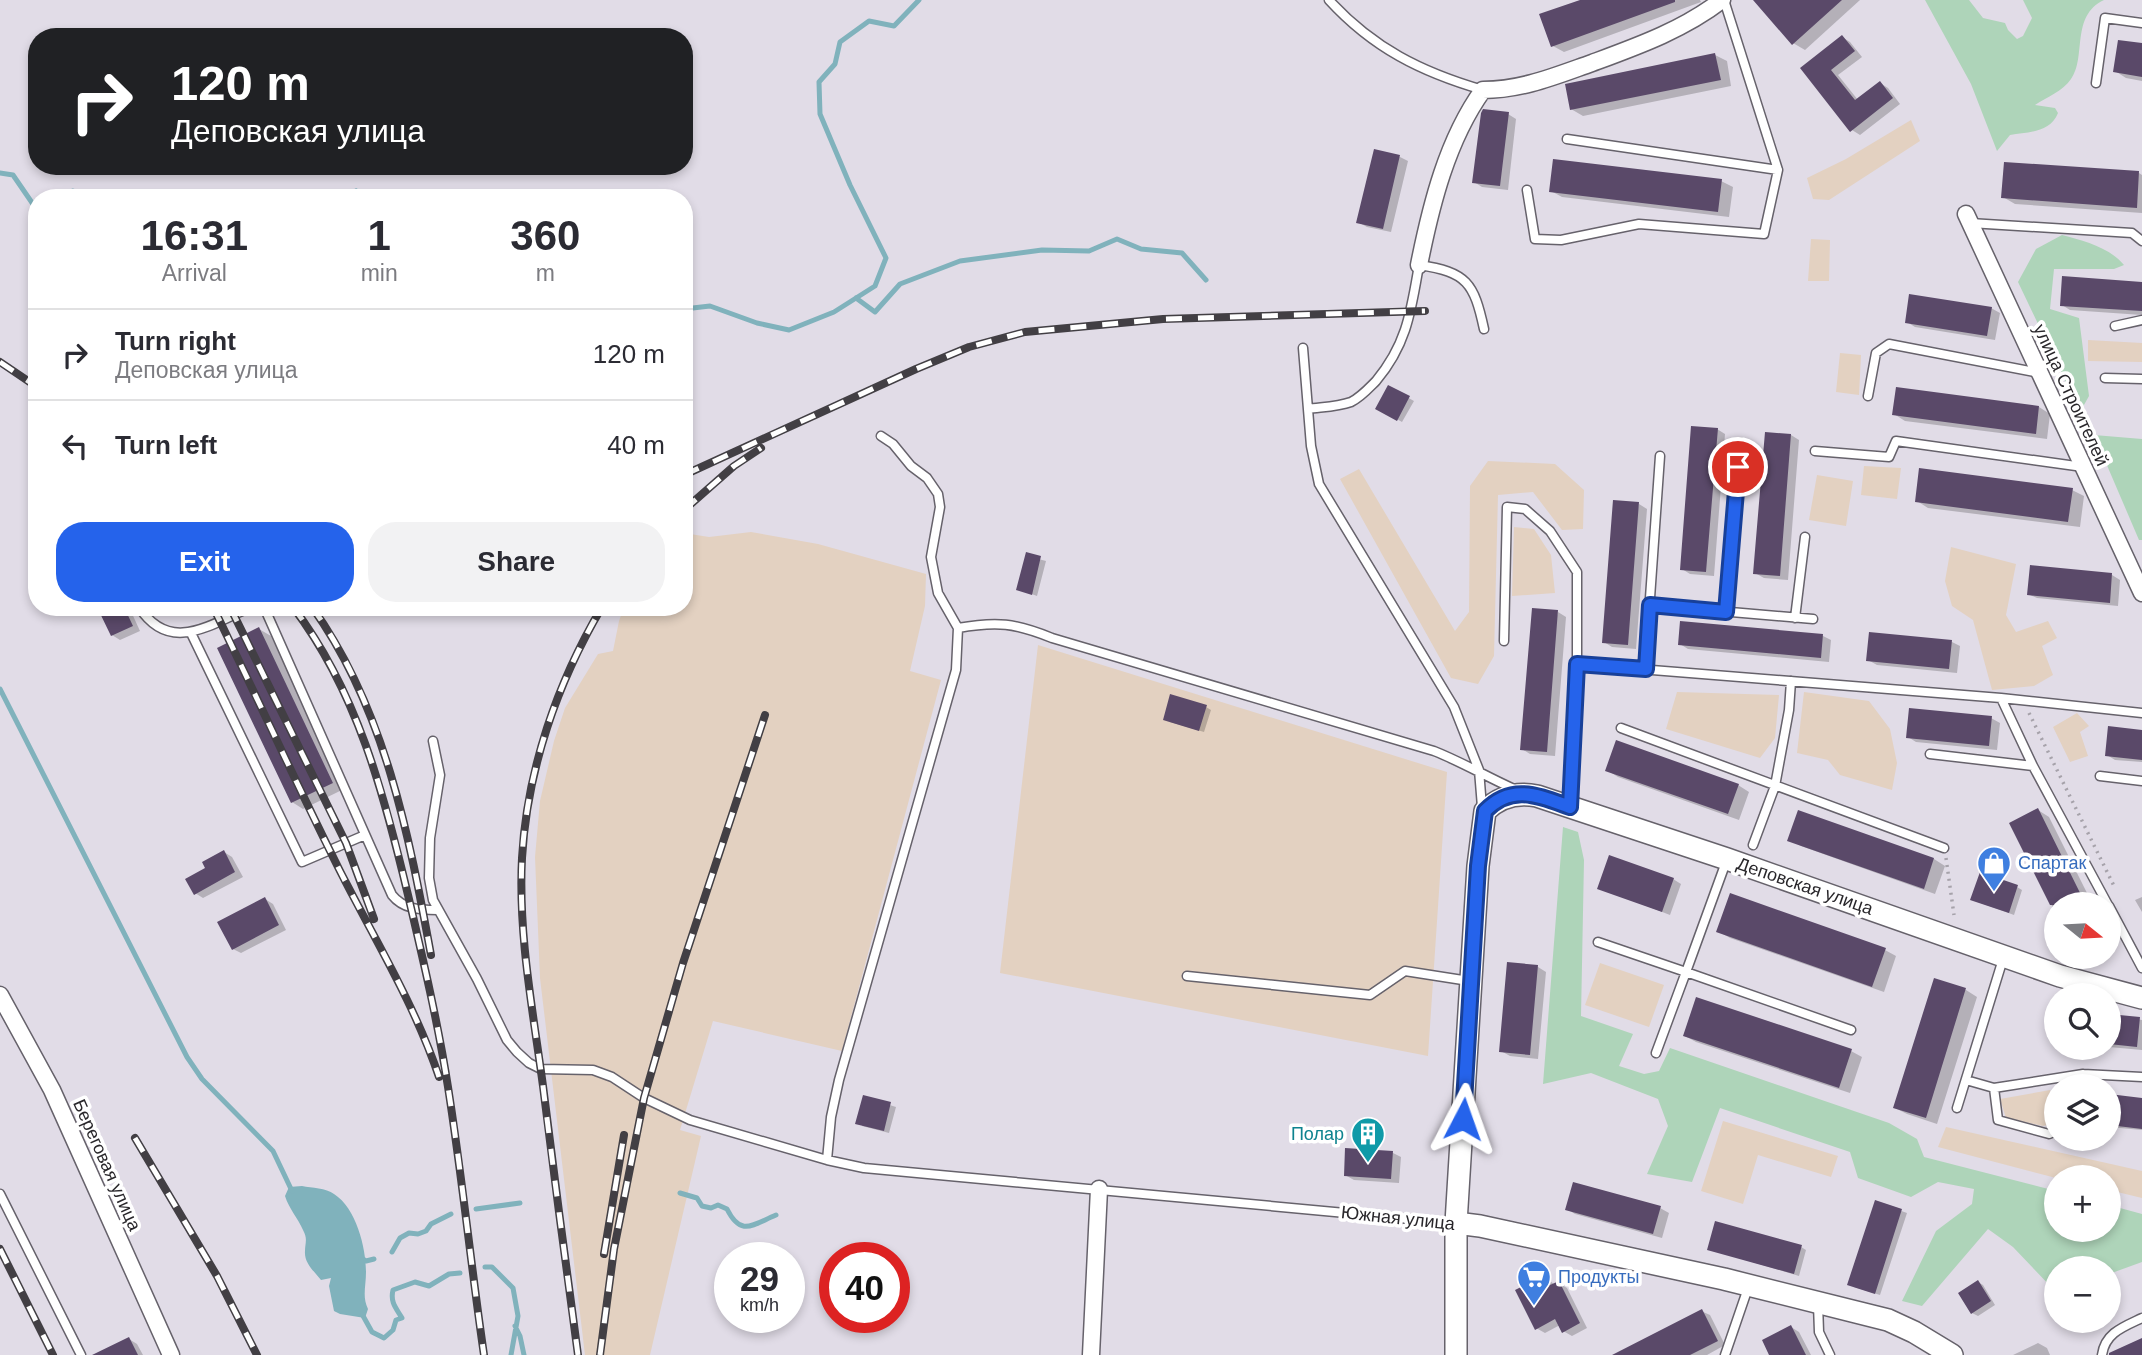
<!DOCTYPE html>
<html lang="en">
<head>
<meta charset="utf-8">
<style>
	:root { --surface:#fff; --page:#f2f2f3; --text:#2b2b33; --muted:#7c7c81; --line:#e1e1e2; --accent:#2563eb }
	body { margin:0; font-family:Arial,sans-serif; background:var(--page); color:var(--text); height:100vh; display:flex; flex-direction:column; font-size:26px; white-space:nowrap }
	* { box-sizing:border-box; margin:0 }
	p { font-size:23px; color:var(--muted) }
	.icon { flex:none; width:38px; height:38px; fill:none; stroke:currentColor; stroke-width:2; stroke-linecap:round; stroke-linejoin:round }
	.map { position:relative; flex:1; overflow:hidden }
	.panel { position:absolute; left:28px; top:189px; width:665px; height:427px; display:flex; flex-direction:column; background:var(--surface); border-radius:28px; box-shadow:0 4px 10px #0003 }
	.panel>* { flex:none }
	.banner { position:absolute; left:28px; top:28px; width:665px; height:147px; border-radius:28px; box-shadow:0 4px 10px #0003; background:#202124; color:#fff; overflow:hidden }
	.needle { width:46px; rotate:108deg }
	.controls { position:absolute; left:2044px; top:892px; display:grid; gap:14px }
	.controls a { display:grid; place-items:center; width:77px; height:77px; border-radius:50%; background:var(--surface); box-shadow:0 4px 10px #0003; font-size:35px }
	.speed { position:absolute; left:714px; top:1242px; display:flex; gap:14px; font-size:35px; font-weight:700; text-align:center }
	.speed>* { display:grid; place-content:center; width:91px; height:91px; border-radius:50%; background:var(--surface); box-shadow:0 4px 10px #0003; line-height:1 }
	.speed small { font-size:18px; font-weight:400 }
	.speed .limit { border:10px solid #d22; background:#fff; color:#111 }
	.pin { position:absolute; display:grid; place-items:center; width:60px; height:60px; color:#fff; margin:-30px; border:4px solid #fff; border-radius:50%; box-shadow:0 2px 7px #0007 }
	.me { position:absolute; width:77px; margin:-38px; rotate:4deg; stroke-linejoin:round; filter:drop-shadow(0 0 5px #0008) }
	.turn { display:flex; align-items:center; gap:24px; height:147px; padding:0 28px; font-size:32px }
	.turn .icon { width:91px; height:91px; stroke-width:2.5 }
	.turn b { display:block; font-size:49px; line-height:60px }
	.eta { display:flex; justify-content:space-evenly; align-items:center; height:119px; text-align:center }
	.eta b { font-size:42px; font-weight:800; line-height:49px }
	.primary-button { display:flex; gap:14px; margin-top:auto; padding:14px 28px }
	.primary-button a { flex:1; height:80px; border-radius:28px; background:var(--accent); color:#fff; font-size:28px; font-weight:800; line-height:80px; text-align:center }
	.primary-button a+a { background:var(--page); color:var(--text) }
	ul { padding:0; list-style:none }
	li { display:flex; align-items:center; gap:21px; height:91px; padding:0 28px; border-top:2px solid var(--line) }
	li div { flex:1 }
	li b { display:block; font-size:26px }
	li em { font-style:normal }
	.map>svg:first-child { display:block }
	.industrial { fill:#e3d1c1 }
	.green { fill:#aed4b9 }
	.water { fill:#80b2bc }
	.shadow { fill:#0003 }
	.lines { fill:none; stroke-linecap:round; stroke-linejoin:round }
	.stream { stroke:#80b2bc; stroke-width:5 }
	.building { fill:#5a4969 }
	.lane-casing { stroke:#66626b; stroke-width:11 }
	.street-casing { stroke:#66626b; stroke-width:19 }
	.secondary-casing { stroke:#66626b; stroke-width:24 }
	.path { stroke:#a6a2aa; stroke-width:3.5; stroke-dasharray:2 5; stroke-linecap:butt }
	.lane { stroke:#fff; stroke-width:8 }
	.street { stroke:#fff; stroke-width:16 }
	.secondary { stroke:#fff; stroke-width:21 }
	.rail-casing { stroke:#423f44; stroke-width:8 }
	.rail { stroke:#fff; stroke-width:5; stroke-dasharray:16; stroke-linecap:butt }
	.route-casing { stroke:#184099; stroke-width:18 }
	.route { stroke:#2563eb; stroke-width:12 }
	.labels { text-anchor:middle; stroke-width:7; stroke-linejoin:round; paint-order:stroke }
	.street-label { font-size:18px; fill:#29272b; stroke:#fff }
	.shop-label { font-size:18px; fill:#366cbe; stroke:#fff; text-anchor:start }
	.culture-label { font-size:18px; fill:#0d838f; stroke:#fff; text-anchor:end }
</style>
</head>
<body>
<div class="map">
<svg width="2142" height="1355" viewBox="0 0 2142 1355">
	<rect width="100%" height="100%" fill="#e1dce7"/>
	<!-- industrial -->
	<path class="industrial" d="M1911,120L1920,141L1829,200L1813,199L1807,178L1846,159Z
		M1811,239L1830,240L1829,281H1808Z
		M2088,340L2142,343V362L2088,361Z
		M1840,353L1861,355L1859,395L1836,392Z
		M1488,461L1555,464L1584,490L1583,529L1562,530L1533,492L1498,495L1494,656L1478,684L1451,678L1340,479L1359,469L1455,631L1469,612L1470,486Z
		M1864,466L1901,468L1897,499L1861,495Z
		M1817,475L1853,481L1846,526L1809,520Z
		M1514,527L1534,529L1551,555L1555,593L1512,596Z
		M751,532L818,544L926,574L925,606L910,671L941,680L842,1051L713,1021L680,1130L701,1136L650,1355H585L540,978L535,857L540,801L554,741L565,708L598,654L613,651L619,621L624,607H684V539L690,534L709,537Z
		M1951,547L2016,564L2006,615L2016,632L2048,621L2057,638L2042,646L2053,675L2034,686L1992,690L1973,620L1952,606L1945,581Z
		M1038,645L1447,772L1428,1056L1000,973Z
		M1677,692L1779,695L1775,738L1760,758L1666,729Z
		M1804,692L1869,701L1890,729L1897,763L1892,790L1840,775L1828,760L1797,753Z
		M2077,713L2089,726L2080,732L2088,756L2070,762L2053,727Z
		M1600,963L1664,985L1649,1027L1585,1005Z
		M2050,1090L2056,1104V1123L2043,1126L2006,1118L2000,1099Z
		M1723,1121L1838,1156L1831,1177L1758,1155L1743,1204L1701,1191Z
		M1946,1127L2142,1171V1198L2109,1190V1178H2056L1938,1147Z"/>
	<!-- green -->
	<path class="green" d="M1925,0H1969L1983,18L2005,23L2008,30L2017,39L2023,36L2032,18L2023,0H2104C2070,16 2087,57 2071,79C2063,91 2047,97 2035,105L2055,108L2058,113C2050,133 2028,132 2010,135L1997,151L1971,84Z
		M2062,235C2084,241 2109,247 2124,265L2114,269H2054L2050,309L2079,318L2089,396L2080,412L2018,282L2036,249Z
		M2094,435L2142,439V540H2139Z
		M1563,827L1578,832L1584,860L1581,1016L1633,1034L1619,1066L1644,1074L1659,1071L1670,1048L1889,1123L1917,1139L1924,1157L2056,1191V1230H2109V1205L2142,1214V1262L2109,1274V1269H2056V1288L2053,1289L2013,1247L1988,1229L1922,1306L1902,1301L1936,1231L1972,1204L1974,1189L1938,1182L1911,1197L1858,1178L1850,1152L1720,1108L1692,1182L1647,1174L1668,1126L1658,1099L1591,1073L1543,1084Z"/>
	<!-- water -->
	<path class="water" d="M302,1186C312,1188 326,1188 334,1194C356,1208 366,1247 366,1272C366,1287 362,1296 368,1309L365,1318L340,1314L334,1311L329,1286L331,1278L321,1280C314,1271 304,1263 305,1251C305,1243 308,1239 303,1230C298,1218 289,1209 285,1196L289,1187Z"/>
	<!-- shadow -->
	<path class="shadow" d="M1585,0H1700L1701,2L1564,52L1553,46Z
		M1755,0H1860L1805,50L1793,43Z
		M1842,37L1850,42L1862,57L1838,75L1858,100L1880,83L1888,88L1900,104L1860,135L1852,130L1803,68Z
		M2142,45V81L2126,78L2115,71Z
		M1715,55L1727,61L1731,86L1583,116L1571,109Z
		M1508,114L1516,119L1508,190L1482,187L1474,182Z
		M1375,151L1400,157L1408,161L1391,232L1367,227L1358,222Z
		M2139,173L2142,175V213L2015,204L2003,197Z
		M1721,181L1733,187L1729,217L1562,197L1551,191Z
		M2142,284V315L2070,310L2062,305Z
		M1991,308L2000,313L1995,340L1915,327L1907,322Z
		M1389,387L1414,401L1402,422L1378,408Z
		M2039,407L2050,414L2047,439L1905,421L1894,414Z
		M1717,429L1725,434L1714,576L1690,574L1682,569Z
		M1766,434L1791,435L1799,440L1788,580L1764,578L1755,573Z
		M2072,490L2084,496L2080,527L1928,508L1917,501Z
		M1639,504L1647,509L1636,649L1612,647L1604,642Z
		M1027,556L1046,561L1037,596L1018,589Z
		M2112,575L2120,580L2118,606L2037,598L2028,594Z
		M99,607H129L140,631L120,640L112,635Z
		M1558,612L1566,617L1555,756L1530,754L1522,749Z
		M1682,623L1823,636L1831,640L1829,662L1688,649L1680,644Z
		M259,629L271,636L344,789L303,809L292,802Z
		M1952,642L1960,646L1957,673L1877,665L1868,660Z
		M1206,707L1211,710L1204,732L1170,722Z
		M1991,718L2000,723L1997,750L1916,742L1908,737Z
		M2142,732V762L2115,760L2107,755Z
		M1607,770L1738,785L1749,792L1739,820L1618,777Z
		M2038,810L2049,817L2093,905H2056V914L2011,824Z
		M1799,812L1934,859L1945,866L1935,894L1801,846L1790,840Z
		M224,852L232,857L243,877L203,898L195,893L208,868Z
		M1673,879L1681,884L1670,915L1600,888Z
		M2017,887L2022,890L2014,915L1978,902Z
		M2142,897V912L2135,900Z
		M265,899L273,904L286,930L241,953L233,949Z
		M1718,931L1885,950L1896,956L1884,992L1730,938Z
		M1509,964L1538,967L1546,972L1538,1059L1510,1056L1501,1051Z
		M1935,980L1966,990L1977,997L1937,1124L1907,1114L1895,1108Z
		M2109,1015L2142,1020V1050L2109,1047Z
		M1685,1036L1851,1051L1862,1057L1850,1093L1696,1042Z
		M2109,1096L2142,1099V1130L2109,1127Z
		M864,1097L896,1107L889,1133L862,1126Z
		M1347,1150L1393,1153L1401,1157L1399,1183L1354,1180L1345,1175Z
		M1876,1202L1907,1213L1880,1295L1854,1287Z
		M1660,1208L1669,1213L1662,1238L1575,1214L1567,1209Z
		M1801,1247L1806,1250L1799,1276L1709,1249Z
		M1545,1277L1555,1285L1559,1283L1567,1288L1587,1328L1572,1336L1563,1331L1560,1325L1545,1333L1536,1328Z
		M1978,1282L1983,1285L1995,1305L1978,1316L1972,1313Z
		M1701,1311L1710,1315L1725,1345L1707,1355H1616Z
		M1791,1327L1799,1332L1811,1355H1771Z
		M129,1339L137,1344L143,1355H108Z
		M2038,1343L2047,1348L2050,1355H2013Z"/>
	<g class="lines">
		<!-- stream -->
		<path class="stream" d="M0,173L13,175L37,210
			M69,198L73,191L87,196L118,192L161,198
			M347,198L356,191L361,198
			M856,298L875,312L900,284L960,261L1042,250L1089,251L1117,239L1141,249L1182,253L1206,280
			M684,309L710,306L757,323L789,330L834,312L875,286L886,258L850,185L820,114L819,82L835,64L840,42L869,21L894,26L919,0
			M0,689L187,1057L202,1079L273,1151L292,1191
			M680,1193L697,1198L702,1206L711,1208L718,1205L727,1209C741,1237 752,1225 776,1215
			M476,1209L520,1203
			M392,1252L400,1238L409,1233L418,1234L426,1231L431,1224L451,1214
			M361,1258L366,1261L374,1259
			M485,1267H492L513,1288L518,1316L511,1355
			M362,1314L372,1332L384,1338L393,1330L396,1320L402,1318C396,1308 390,1302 393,1290L415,1282L429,1286L449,1274L460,1273
			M515,1326L520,1336L524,1355"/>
	</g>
	<!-- building -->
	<path class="building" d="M1580,0H1675V2L1551,47L1539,14Z
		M1753,0H1842L1792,45Z
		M1842,35L1855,51L1831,70L1855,100L1880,81L1893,98L1850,132L1800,68Z
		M2118,40L2142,43V77L2113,72Z
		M1715,53L1721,80L1570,110L1565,84Z
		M1483,109L1509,112L1500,186L1472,183L1481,113Z
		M1374,149L1400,155L1383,229L1356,223Z
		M1553,159L1722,179L1718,212L1549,192Z
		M2004,162L2139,171L2137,208L2001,198Z
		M2062,276L2142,282V311L2060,306Z
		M1909,294L1992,307L1987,336L1905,323Z
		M1388,385L1410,396L1397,421L1375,409Z
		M1896,387L2039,406L2036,434L1892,415Z
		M1691,426L1718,428L1706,572L1680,570Z
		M1765,432L1791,434L1780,576L1753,574Z
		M1919,468L2073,488L2068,522L1915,502Z
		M1613,500L1639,502L1628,645L1602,643Z
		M1026,552L1041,556L1032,595L1016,590Z
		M2030,565L2112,573L2110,603L2027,595Z
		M97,607H124L133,626L111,636Z
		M1532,608L1558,610L1547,752L1520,750Z
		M1680,621L1823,634L1821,658L1678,645Z
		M259,627L333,783L291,803L217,648Z
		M1869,632L1952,640L1949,669L1866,661Z
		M1170,694L1207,705L1199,731L1163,720Z
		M1909,708L1992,716L1989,746L1906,738Z
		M2108,726L2142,730V760L2105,756Z
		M1616,740L1739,784L1728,814L1605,771Z
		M2038,808L2086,905H2050L2009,823Z
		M1798,810L1934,858L1924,889L1787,841Z
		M224,850L235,872L194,895L185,879L205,868L202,862Z
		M1609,855L1674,878L1662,912L1597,889Z
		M1980,872L2018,885L2009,913L1970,900Z
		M1730,893L1886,948L1872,987L1716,932Z
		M265,897L279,925L232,950L217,922Z
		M1507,962L1538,965L1530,1055L1499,1052Z
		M1934,978L1966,988L1926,1118L1893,1108Z
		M1696,997L1852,1049L1839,1088L1683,1036Z
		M2109,1014L2140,1017L2137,1047L2109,1044Z
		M2109,1094L2142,1098V1129L2109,1125Z
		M863,1095L891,1102L884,1131L855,1124Z
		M1345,1148L1393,1151L1391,1179L1344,1176Z
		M1573,1182L1661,1206L1653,1234L1565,1210Z
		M1875,1200L1902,1209L1875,1294L1847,1285Z
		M1715,1221L1802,1245L1794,1274L1707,1250Z
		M1545,1275L1550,1285L1559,1281L1580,1323L1562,1333L1555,1319L1535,1330L1515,1290Z
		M1978,1280L1991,1301L1971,1314L1958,1293Z
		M1702,1309L1718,1341L1690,1355H1612Z
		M1791,1325L1806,1355H1769L1762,1340Z
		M129,1337L138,1355H92Z
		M2142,1338V1355H2109V1353Z"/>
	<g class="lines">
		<!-- lane casing -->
		<g class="lane-casing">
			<path id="lane" d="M1329,0C1373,48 1421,72 1483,90
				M2096,83L2105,18L2142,23
				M1567,139L1778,170
				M1527,190L1535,239L1561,240L1639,224L1764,234L1778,170L1724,0
				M1970,223L2132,233L2142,241
				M2115,326L2142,320
				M1303,348L1311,446L1319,484L1454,707L1479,770L1482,807
				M2105,378L2142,379
				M1868,396L1876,353L1889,344L2040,373
				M1308,409C1322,407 1337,407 1351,402C1361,397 1368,389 1376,381C1407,344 1411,311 1419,265C1467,272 1474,283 1484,329
				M1815,451L1889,457L1896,441L2083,467
				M35,462L37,461
				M1650,605L1813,619
				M139,607C170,655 211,624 251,607
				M264,607L392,895C403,909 420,910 437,910
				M1726,612L1741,443
				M1795,618L1805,537
				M958,628C997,621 1015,623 1052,638L1434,751C1462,762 1487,777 1514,789
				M191,633L302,862L365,835
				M1504,641L1507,507L1525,509L1550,531L1577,572V664
				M1645,669L1660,456
				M2001,698L2142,713
				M1621,728L1944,848
				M433,741L440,775L430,838L429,878L433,900L477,979L507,1040L517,1052L529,1063L541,1069L593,1070L612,1077L644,1098L690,1120L827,1160L864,1168L1453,1223
				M1930,754L2033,766L2108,905
				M2100,776L2142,781
				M1570,805L1577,664L2001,698L2033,766
				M1753,845L1775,786L1789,710L1791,681
				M1726,862L1686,972L1851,1030
				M2109,906L2142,968
				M1598,942L1686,972L1656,1053
				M1187,976L1370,995L1405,971L1469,981
				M1966,1080L1994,1088L1998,1120L2049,1134L2056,1131
				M2082,1087L2083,1074
				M1994,1088L2083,1074L2142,1077
				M1957,1108L2003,959
				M827,1160L831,1117L839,1080L956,670L958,628L938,593L931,557L940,507L938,494L927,478L911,466L893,444L881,436
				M0,1194L81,1355
				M1818,1304L1819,1332L1830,1355
				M1725,1355L1748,1288
				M2102,1355C2105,1333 2123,1327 2142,1318"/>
		</g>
		<!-- street casing -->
		<g class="street-casing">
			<path id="street" d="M1966,214L2142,593
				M1419,265C1431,205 1447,140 1483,90C1522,90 1555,76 1592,63C1638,46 1683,30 1722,0
				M0,995L52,1090L171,1355
				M1091,1355L1099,1189"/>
		</g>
		<!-- secondary casing -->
		<g class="secondary-casing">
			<path id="secondary" d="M1456,1223L1480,1226L1724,1279L1888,1320L1914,1332L1952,1355
				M1456,1355V1223L1478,866L1485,811C1500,796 1517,792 1537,796L1727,859L2060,976L2142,998"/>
		</g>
		<!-- path -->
		<path class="path" d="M2029,713L2115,888
			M1946,858L1954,915"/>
		<!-- lane -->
		<use href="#lane" class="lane"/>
		<!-- street -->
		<use href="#street" class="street"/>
		<!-- secondary -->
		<use href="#secondary" class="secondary"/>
		<!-- rail casing -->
		<g class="rail-casing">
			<path id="rail" d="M0,362L37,387
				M684,475L916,369L969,347L1025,332L1163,319L1425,311
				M684,510L734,466L761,448
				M213,607C256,695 296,783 340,871C374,938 415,1005 439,1077
				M230,607L346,843L374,919
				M293,607C357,691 384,794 408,895C423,959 438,1023 448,1087C462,1176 471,1266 484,1355
				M312,607C385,709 409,835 431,955
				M135,1138L217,1276L257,1355
				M0,1249L53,1355
				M604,1254L624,1135
				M578,1355C566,1265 554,1176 543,1086C533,1011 518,934 522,858C527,770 557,683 602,607
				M600,1355L614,1249L644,1098L683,963L765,715"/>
		</g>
		<!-- rail -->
		<use href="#rail" class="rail"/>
	</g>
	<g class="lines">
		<!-- route casing -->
		<g class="route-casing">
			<path id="route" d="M1463,1119L1478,866L1485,811C1512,783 1539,796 1570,807L1577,664L1646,669L1650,605L1726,612L1738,467"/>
		</g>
		<!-- route -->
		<use href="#route" class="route"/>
	</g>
	<!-- icons -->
	<defs>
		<g id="shop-pin" transform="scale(1.75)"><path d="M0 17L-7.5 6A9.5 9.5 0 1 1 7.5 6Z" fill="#3f7fe0" stroke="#fff"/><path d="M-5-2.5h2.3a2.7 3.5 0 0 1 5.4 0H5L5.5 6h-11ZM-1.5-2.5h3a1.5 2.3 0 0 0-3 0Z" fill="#fff"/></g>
		<g id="building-pin" transform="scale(1.75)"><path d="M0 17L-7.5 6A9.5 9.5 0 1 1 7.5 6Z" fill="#0f9aa8" stroke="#fff"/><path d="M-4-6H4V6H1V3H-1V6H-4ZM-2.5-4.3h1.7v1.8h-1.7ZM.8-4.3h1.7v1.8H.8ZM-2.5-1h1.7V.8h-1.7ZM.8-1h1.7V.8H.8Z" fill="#fff"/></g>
		<g id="supermarket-pin" transform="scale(1.75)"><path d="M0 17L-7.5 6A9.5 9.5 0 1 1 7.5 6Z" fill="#3f7fe0" stroke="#fff"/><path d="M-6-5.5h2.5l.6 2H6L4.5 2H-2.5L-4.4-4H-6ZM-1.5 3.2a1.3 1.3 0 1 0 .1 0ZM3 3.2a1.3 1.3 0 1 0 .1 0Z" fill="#fff"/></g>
	</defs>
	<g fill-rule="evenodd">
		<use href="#shop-pin" x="1994" y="863"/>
		<use href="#building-pin" x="1368" y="1134"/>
		<use href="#supermarket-pin" x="1534" y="1277"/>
	</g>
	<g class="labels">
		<!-- street labels -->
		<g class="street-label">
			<text transform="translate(2071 395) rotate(65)" y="6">улица Строителей</text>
			<text transform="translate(1805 886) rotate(19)" y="6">Деповская улица</text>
			<text transform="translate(107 1165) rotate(66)" y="6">Береговая улица</text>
			<text transform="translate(1398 1218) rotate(6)" y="6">Южная улица</text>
		</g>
		<!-- shop labels -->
		<g class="shop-label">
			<text x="2018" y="869">Спартак</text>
			<text x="1558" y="1283">Продукты</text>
		</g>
		<!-- culture labels -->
		<g class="culture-label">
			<text x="1344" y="1140">Полар</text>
		</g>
	</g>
</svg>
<div class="controls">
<a><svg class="needle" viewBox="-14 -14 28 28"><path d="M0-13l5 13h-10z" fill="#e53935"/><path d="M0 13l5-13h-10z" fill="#7c7c81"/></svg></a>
<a><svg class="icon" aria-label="search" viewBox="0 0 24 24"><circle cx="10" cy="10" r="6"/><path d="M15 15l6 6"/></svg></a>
<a><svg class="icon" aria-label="layers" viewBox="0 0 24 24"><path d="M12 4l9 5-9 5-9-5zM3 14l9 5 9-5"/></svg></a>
<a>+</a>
<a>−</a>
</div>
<div class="speed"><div>29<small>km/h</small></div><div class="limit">40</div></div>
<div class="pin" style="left:1738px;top:467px;background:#d93025"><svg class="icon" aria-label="arrive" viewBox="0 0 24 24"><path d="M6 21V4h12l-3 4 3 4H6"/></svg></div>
<svg class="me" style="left:1463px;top:1119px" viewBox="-20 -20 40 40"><path d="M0-17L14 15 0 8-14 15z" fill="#2563eb" stroke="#fff" stroke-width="4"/></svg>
<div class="banner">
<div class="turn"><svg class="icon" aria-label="right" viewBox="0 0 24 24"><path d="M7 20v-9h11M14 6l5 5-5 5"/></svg><div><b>120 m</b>Деповская улица</div></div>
</div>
<section class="panel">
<div class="eta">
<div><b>16:31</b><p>Arrival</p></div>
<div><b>1</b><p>min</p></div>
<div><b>360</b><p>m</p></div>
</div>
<ul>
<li><svg class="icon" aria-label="right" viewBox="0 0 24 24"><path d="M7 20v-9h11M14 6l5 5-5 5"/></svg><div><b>Turn right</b><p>Деповская улица</p></div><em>120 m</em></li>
<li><svg class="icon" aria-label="left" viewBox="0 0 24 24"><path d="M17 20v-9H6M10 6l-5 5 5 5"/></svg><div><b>Turn left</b></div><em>40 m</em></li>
</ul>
<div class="primary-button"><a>Exit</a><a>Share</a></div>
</section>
</div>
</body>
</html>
